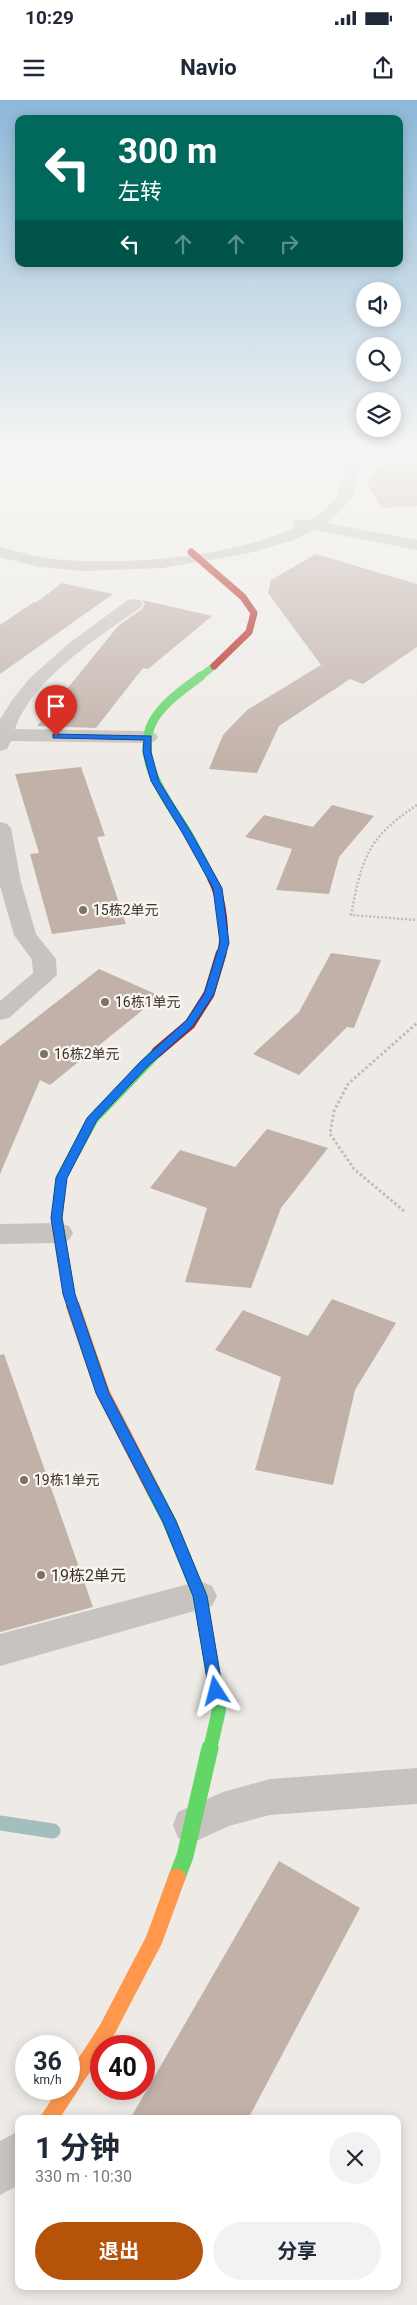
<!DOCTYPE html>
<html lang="zh">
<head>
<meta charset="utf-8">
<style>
	:root { --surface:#fff; --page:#f2f2f3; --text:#1f2937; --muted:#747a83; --accent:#b45309 }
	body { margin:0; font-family:Roboto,"Noto Sans SC",sans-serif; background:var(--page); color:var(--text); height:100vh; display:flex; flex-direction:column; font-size:19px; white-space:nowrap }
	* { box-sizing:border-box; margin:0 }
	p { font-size:16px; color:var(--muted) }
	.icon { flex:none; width:28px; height:28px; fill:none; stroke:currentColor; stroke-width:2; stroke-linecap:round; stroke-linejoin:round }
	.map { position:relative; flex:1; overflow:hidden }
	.drawer { position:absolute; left:15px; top:2015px; width:386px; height:175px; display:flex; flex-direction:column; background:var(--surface); border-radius:10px; box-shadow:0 2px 12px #0003 }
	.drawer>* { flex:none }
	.banner { position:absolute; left:15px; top:15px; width:388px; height:152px; border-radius:10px; box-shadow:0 2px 12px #0003; background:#00695c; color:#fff; overflow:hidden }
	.tools { position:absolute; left:356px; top:182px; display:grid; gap:10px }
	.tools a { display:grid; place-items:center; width:45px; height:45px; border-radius:50%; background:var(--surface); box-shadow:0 2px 12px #0003; font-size:25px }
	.speed { position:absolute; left:15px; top:1935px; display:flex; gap:10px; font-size:25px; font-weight:700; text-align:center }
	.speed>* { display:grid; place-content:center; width:65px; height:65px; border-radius:50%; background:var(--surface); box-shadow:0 2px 12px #0003; line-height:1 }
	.speed small { font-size:12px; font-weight:400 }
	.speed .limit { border:8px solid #d22; background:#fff; color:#111 }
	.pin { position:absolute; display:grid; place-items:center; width:42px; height:42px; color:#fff; margin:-51px -21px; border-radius:50% 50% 50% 0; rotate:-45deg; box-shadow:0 0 5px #0007 }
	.pin .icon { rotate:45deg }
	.me { position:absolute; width:55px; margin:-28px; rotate:351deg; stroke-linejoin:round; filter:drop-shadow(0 0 4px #0008) }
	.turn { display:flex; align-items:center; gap:18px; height:105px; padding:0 20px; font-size:22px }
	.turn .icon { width:65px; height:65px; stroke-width:2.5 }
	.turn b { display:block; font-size:35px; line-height:42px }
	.lanes { display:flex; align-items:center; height:48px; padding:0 20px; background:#0003; justify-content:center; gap:25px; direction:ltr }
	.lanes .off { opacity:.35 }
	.round { display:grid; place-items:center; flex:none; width:52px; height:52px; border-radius:26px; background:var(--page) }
	.overview { display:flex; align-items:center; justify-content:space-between; height:85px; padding:0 20px }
	h1 { font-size:30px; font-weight:700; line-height:38px }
	.primary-button { display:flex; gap:10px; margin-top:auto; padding:10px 20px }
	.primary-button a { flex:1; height:58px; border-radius:30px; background:var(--accent); color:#fff; font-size:20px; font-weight:700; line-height:58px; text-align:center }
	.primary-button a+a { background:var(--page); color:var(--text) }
	.status { display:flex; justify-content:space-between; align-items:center; height:35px; padding:0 25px; background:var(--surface); direction:ltr }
	.status svg { height:14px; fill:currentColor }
	header { display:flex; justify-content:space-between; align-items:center; height:65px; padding:0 20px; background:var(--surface); font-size:22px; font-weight:700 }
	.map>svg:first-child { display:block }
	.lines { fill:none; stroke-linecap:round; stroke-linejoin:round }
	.stream { stroke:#a3bebf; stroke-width:15 }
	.building { fill:#c1b1a9 }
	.path-far1 { stroke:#c1bcb7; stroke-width:2.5; stroke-dasharray:2 2; stroke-linecap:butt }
	.path { stroke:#c1bcb7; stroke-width:3; stroke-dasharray:2.5 2.5; stroke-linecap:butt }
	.street { fill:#c8c3be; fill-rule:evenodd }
	.fast-far4 { stroke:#63d668; stroke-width:7 }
	.fast-far3 { stroke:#63d668; stroke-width:9 }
	.fast-far2 { stroke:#63d668; stroke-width:11 }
	.fast-far1 { stroke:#63d668; stroke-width:14 }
	.fast { stroke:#63d668; stroke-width:17 }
	.slow-far2 { stroke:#ff974d; stroke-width:11 }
	.slow-far1 { stroke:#ff974d; stroke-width:14 }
	.slow { stroke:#ff974d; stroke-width:17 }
	.jam-far2 { stroke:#b3261e; stroke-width:7 }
	.jam-far1 { stroke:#b3261e; stroke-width:9 }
	.jam { stroke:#b3261e; stroke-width:11 }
	.route { fill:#1a73e8; stroke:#114b97 }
	.poi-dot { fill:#79726d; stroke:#faf5ef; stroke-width:2 }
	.labels { text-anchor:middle; stroke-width:4.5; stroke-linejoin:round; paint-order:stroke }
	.poi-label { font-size:14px; fill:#3a312c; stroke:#faf5ef; text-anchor:start }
	.near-poi-label { font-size:16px; fill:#3a312c; stroke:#faf5ef; text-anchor:start }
</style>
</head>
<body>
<div class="status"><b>10:29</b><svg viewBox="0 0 49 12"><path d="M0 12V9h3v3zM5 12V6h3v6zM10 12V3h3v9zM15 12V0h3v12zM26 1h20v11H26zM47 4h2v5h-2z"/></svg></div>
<header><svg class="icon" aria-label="menu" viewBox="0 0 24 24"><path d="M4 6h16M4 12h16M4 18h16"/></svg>Navio<svg class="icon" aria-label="share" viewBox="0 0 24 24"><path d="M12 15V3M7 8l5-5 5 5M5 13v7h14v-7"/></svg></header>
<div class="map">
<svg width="417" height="2205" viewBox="0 0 417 2205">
	<rect width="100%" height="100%" fill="#eeebe6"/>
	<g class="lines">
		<!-- stream -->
		<path class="stream" d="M0,1723L53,1731"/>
	</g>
	<!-- building -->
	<path class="building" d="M387,355H417V406L381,408L367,384Z
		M316,454L417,484V547L363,584L350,579L279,626L257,673L209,669L223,635L247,610L321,565L268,493L271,480Z
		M62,483L113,494L0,574V525L34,502H37Z
		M142,500L212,516L148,569L143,568L96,628L37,626L118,526L142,509L145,504Z
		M81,667L105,736L97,737L126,824L52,834L30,754L39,753L15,674Z
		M332,705L374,716L339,757L329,794L276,790L292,749L245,737L264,715L313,727Z
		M331,853L381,860L354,928L347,927L299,975L253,954L299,912Z
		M99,869L160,896L50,985L40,980L0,1074V946Z
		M267,1029L328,1048L281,1108L251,1188L185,1182L207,1108L150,1088L180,1050L235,1067Z
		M332,1199L396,1223L355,1290L333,1385L255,1370L281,1277L215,1250L243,1210L308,1236Z
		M4,1254L93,1507L0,1532V1255Z
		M279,1761L360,1808L248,2019H130Z"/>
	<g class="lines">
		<!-- path-far1 -->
		<path class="path-far1" d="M417,705C367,738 362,758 351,815L417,820"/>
		<!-- path -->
		<path class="path" d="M404,1111L354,1069L330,1034L334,1011L348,984L417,923"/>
		<!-- street -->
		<path class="street" d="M345,355H359C360,392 354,399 327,423L417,440V450L314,430L294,440L249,453L162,468L82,471L39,467L0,457V447C17,451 34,457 52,459C124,466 230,458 296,427L293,423L295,420H310L315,418L336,399L343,379Z
			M134,499L140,500L143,504L140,508C99,537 32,579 15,629L148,631L155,633L158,637L155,641L148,643L11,641L7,649L0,651V619L13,599L29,579L68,544L128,500Z
			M0,722L7,724L11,728L21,782L36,834L56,859L57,875L9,918L0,920V901L33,873L32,860L14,835L0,786Z
			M59,1123L69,1126L73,1133L69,1140L59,1143L0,1144V1124Z
			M200,1481L212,1486L217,1496L212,1506L0,1566V1534Z
			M417,1668V1704L270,1715L229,1726L192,1743L178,1738L173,1725L178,1712L223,1692L270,1679Z
			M19,2031V2085L0,2095V2041Z"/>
		<!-- fast-far4 -->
		<path class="fast-far4" d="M200,577L214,566"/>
		<!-- fast-far3 -->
		<path class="fast-far3" d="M201,576C184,589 162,603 152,623C134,661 168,701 187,732C196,747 204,763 212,779"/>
		<!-- fast-far2 -->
		<path class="fast-far2" d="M64,1160L57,1118L61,1078L93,1019L157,952"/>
		<!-- fast-far1 -->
		<path class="fast-far1" d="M153,1390L169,1421L200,1496L219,1610L210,1649"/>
		<!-- fast -->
		<path class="fast" d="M177,1777L185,1756L210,1648"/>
		<!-- slow-far2 -->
		<path class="slow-far2" d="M64,1160L69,1194L73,1207"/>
		<!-- slow-far1 -->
		<path class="slow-far1" d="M73,1206L103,1293L153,1390"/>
		<!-- slow -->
		<path class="slow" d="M49,2019L107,1930L154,1840L177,1777"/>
		<!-- jam-far2 -->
		<path class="jam-far2" d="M191,452L243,497L254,513L249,532L214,566"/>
		<!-- jam-far1 -->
		<path class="jam-far1" d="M212,779C222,797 227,837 221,856"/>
		<!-- jam -->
		<path class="jam" d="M157,952L190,924L209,894L221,854"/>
	</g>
	<!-- sky -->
	<linearGradient id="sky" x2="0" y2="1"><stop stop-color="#8cb8d8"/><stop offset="0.53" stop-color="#f7f6f4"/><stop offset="1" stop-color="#f7f6f4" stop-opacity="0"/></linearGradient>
	<rect width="417" height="664" fill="url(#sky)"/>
	<!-- route -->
	<path class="route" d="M53,634L151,636V652L159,681L192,734L222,788L229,843L214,894L193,926L147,967L97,1020L67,1078L62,1118L75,1194L109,1293L176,1421L207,1496L223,1591L221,1596L216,1598L211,1596L209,1591L193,1496L163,1422L96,1293L63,1194L51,1118L56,1078L87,1018L140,962L186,921L204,894L220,843L213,788L183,734L151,681L143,652L144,640L56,638H53Z"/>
	<!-- markers -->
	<g class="poi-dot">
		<circle cx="83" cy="810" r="5"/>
		<circle cx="105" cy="902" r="5"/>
		<circle cx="44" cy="954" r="5"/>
		<circle cx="24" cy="1380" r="5"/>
		<circle cx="41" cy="1475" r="5"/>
	</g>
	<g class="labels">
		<!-- poi labels -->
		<g class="poi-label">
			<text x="93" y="815">15栋2单元</text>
			<text x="115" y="907">16栋1单元</text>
			<text x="54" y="959">16栋2单元</text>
			<text x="34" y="1385">19栋1单元</text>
		</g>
		<!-- near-poi labels -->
		<g class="near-poi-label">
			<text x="51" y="1481">19栋2单元</text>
		</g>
	</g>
</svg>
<div class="tools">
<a><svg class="icon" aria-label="sound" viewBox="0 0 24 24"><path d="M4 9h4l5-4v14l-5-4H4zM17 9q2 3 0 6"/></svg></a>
<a><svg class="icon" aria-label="search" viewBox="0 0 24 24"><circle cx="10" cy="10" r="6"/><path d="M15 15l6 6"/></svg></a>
<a><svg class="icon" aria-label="layers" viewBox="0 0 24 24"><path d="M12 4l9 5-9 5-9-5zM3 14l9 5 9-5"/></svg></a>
</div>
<div class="speed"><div>36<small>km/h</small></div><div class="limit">40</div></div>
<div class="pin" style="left:56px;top:636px;background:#d93025"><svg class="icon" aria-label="arrive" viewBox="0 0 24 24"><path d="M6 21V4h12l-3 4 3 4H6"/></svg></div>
<svg class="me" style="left:216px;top:1591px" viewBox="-20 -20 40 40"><path d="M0-17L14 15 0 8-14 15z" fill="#1a73e8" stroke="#fff" stroke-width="4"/></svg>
<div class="banner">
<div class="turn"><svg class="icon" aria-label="left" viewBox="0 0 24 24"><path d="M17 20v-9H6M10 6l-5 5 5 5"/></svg><div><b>300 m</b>左转</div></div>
<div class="lanes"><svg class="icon" aria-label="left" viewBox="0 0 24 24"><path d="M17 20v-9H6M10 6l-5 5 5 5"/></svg><svg class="icon off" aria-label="ahead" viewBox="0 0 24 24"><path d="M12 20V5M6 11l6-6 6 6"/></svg><svg class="icon off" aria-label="ahead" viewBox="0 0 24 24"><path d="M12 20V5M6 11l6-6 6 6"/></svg><svg class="icon off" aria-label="right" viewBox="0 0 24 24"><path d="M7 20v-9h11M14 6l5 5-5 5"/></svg></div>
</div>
<section class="drawer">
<div class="overview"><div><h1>1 分钟</h1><p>330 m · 10:30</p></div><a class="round"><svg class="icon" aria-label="close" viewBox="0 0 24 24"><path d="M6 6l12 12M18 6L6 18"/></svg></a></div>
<div class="primary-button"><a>退出</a><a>分享</a></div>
</section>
</div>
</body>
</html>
